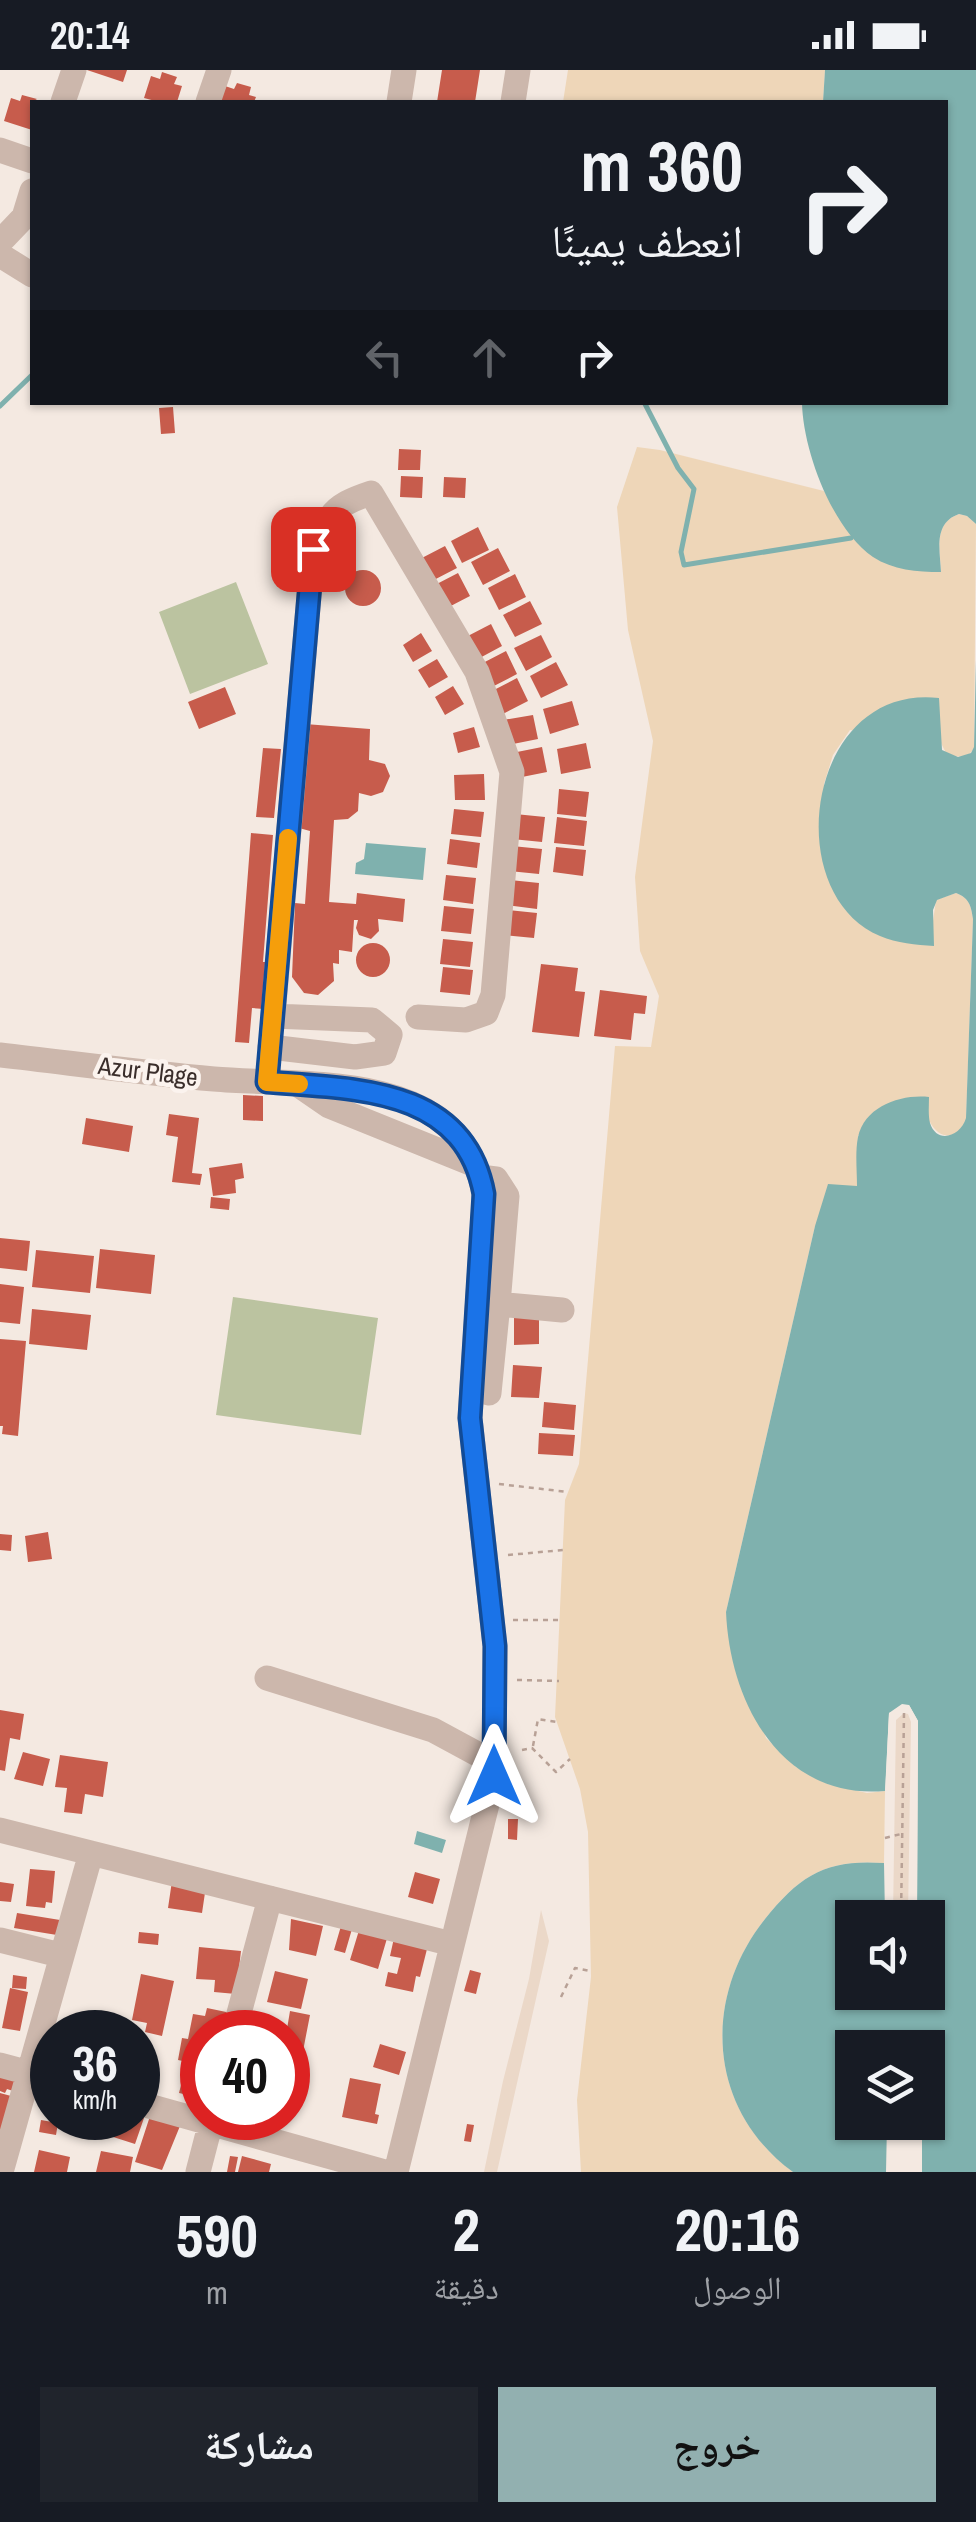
<!DOCTYPE html>
<html lang="ar">
<head>
<meta charset="utf-8">
<style>
	:root { --surface:#171b24; --page:#20242c; --text:#f1f3f6; --muted:#9ea1a6; --accent:#92b0b0 }
	body { margin:0; font-family:"Archivo Narrow","Noto Naskh Arabic",sans-serif; background:var(--page); color:var(--text); direction:rtl; height:100vh; display:flex; flex-direction:column; font-size:38px; white-space:nowrap }
	* { box-sizing:border-box; margin:0 }
	p { font-size:32px; color:var(--muted) }
	.icon { flex:none; width:55px; height:55px; fill:none; stroke:currentColor; stroke-width:2; stroke-linecap:round; stroke-linejoin:round }
	.map { position:relative; height:2102px; overflow:hidden; direction:ltr }
	.side { display:flex; flex-direction:column; background:var(--surface); flex:1 }
	.side>* { flex:none }
	.hud { position:absolute; left:30px; top:30px; width:918px; height:305px; border-radius:0px; box-shadow:0 2px 8px #0004; direction:rtl; background:#171b24; color:var(--text); overflow:hidden }
	.buttons { position:absolute; left:835px; top:1830px; display:grid; gap:20px }
	.buttons a { display:grid; place-items:center; width:110px; height:110px; border-radius:0px; background:var(--surface); box-shadow:0 2px 8px #0004; font-size:50px }
	.speed { position:absolute; left:30px; top:1940px; display:flex; gap:20px; font-size:50px; font-weight:700; text-align:center }
	.speed>* { display:grid; place-content:center; width:130px; height:130px; border-radius:50%; background:var(--surface); box-shadow:0 2px 8px #0004; line-height:1 }
	.speed small { font-size:25px; font-weight:400 }
	.speed .limit { border:15px solid #d22; background:#fff; color:#111 }
	.pin { position:absolute; display:grid; place-items:center; width:85px; height:85px; color:#fff; margin:-42px; border-radius:20px; box-shadow:0 5px 15px #0006 }
	.me { position:absolute; width:110px; margin:-55px; rotate:0deg; stroke-linejoin:round; filter:drop-shadow(0 0 8px #0008) }
	.turn { display:flex; align-items:center; gap:35px; height:210px; padding:0 40px; font-size:45px }
	.turn .icon { width:130px; height:130px; stroke-width:2.5 }
	.turn b { display:block; font-size:70px; line-height:85px }
	.lanes { display:flex; align-items:center; height:95px; padding:0 40px; background:#0003; justify-content:center; gap:50px; direction:ltr }
	.lanes .off { opacity:.35 }
	.eta { display:flex; justify-content:space-evenly; align-items:center; height:170px; text-align:center }
	.eta b { font-size:60px; font-weight:700; line-height:70px }
	.cta { display:flex; gap:20px; margin-top:auto; padding:20px 40px }
	.cta a { flex:1; height:115px; border-radius:0px; background:var(--accent); color:#111; font-size:40px; font-weight:700; line-height:115px; text-align:center }
	.cta a+a { background:var(--page); color:var(--text) }
	.status { display:flex; justify-content:space-between; align-items:center; height:70px; padding:0 50px; background:var(--surface); direction:ltr }
	.status svg { height:28px; fill:currentColor }
	.map>svg:first-child { display:block }
	.green { fill:#bbc3a0 }
	.sand { fill:#eed6b8 }
	.plaza { fill:#ebd8c8 }
	.water { fill:#7fb1ae }
	.pier { fill:#f4e9e1 }
	.lines { fill:none; stroke-linecap:round; stroke-linejoin:round }
	.stream { stroke:#7fb1ae; stroke-width:5 }
	.building { fill:#c75c4c }
	.path { stroke:#b8a196; stroke-width:2.5; stroke-dasharray:5 5; stroke-linecap:butt }
	.minor { stroke:#ccb7ac; stroke-width:25 }
	.route-casing { stroke:#114b97; stroke-width:25 }
	.route { stroke:#1a73e8; stroke-width:18 }
	.slow { stroke:#f59e0b; stroke-width:18 }
	.labels { text-anchor:middle; stroke-width:9; stroke-linejoin:round; paint-order:stroke }
	.street-label { font-size:25px; fill:#3a2e2b; stroke:#fbf3ee }
</style>
</head>
<body>
<div class="status"><b>20:14</b><svg viewBox="0 0 49 12"><path d="M0 12V9h3v3zM5 12V6h3v6zM10 12V3h3v9zM15 12V0h3v12zM26 1h20v11H26zM47 4h2v5h-2z"/></svg></div>
<div class="map">
<svg width="976" height="2102" viewBox="0 0 976 2102">
	<rect width="100%" height="100%" fill="#f4e9e1"/>
	<!-- green -->
	<path class="green" d="M236,512L268,594L190,624L159,542Z
		M233,1227L378,1248L361,1365L216,1345Z"/>
	<!-- sand -->
	<path class="sand" d="M568,0H825L823,32H563Z
		M637,377L660,380L824,421C864,490 864,486 941,502C940,479 933,453 959,444L967,446L976,454L974,678C968,689 958,687 947,685L940,671L850,660L833,685L824,714L827,805L838,827L854,848L933,851L936,830L956,823C969,828 971,835 973,849L966,1049C959,1070 940,1071 930,1052L858,1065L857,1116L815,1156L726,1542L766,1668L796,1697L828,1714L867,1723L885,1721L884,1793C827,1789 801,1804 765,1849C702,1929 707,2038 793,2102H581L577,2030L591,1907L588,1762L580,1719L555,1647L565,1430L579,1394L615,976L651,977L659,926L640,881L635,807L653,671L628,560L617,437Z"/>
	<!-- plaza -->
	<path class="plaza" d="M904,1643L908,1644L911,1652L908,1847H893L896,1650Z
		M541,1840L549,1871L497,2102H484L503,2011L529,1909Z"/>
	<!-- water -->
	<path class="water" d="M825,0H976V454L967,446L959,444C933,453 940,480 941,502C917,502 893,500 873,487C832,459 803,380 802,333L945,332V32H823Z
		M976,590V2102H922V2053L928,2052V1978H852V2052L887,2053L886,2102H793C707,2039 702,1928 765,1849C801,1804 827,1789 884,1793L885,1847L852,1848V1922H928V1848L917,1847L918,1651L909,1635L889,1643L885,1721C781,1730 730,1633 726,1542L815,1156L828,1114L857,1116C857,1101 855,1082 858,1067C865,1036 901,1024 929,1027C929,1035 928,1045 930,1053C937,1075 961,1066 966,1048L973,849C971,835 969,828 956,823L937,830L933,840L934,876C916,875 897,873 880,866C778,823 807,613 939,628L942,680L958,687L971,683L974,677Z
		M366,773L426,778L423,810L355,804L356,793L364,789Z
		M417,1761L446,1770L442,1783L414,1774Z"/>
	<!-- pier -->
	<path class="pier" d="M902,1634L909,1635L918,1651L917,1847H912L913,1652L907,1640L894,1645L890,1722L885,1726L889,1643Z"/>
	<g class="lines">
		<!-- stream -->
		<path class="stream" d="M644,332L678,398L694,419L681,482L684,495L851,468
			M0,336L32,305"/>
	</g>
	<!-- building -->
	<path class="building" d="M87,0H127L123,12Z
		M442,0H480L475,32H437Z
		M162,2L177,7L174,14L182,16L177,32H159L144,28L151,6L160,9Z
		M237,13L251,17L249,25L256,27L254,32H220L225,16L234,19Z
		M22,25L37,29L32,32V60L4,51L11,28L20,31Z
		M173,337L175,363L161,364L159,338Z
		M399,379L421,380L420,400H398Z
		M401,406L423,407L422,428L400,427Z
		M444,407L466,408L465,428L443,427Z
		M478,457L489,480L462,493L451,471Z
		M445,476L457,498L430,512L418,490Z
		M498,478L510,501L483,515L471,492Z
		M345 518a18 18 0 1 1 36 0a18 18 0 1 1-36 0Z
		M458,503L470,526L443,540L431,517Z
		M515,504L526,527L499,540L488,518Z
		M530,531L542,554L515,567L503,545Z
		M491,554L502,576L476,590L464,568Z
		M421,563L432,581L413,592L403,575Z
		M541,565L552,587L526,601L514,578Z
		M506,581L517,604L490,618L479,595Z
		M437,589L448,607L429,618L418,600Z
		M556,592L568,615L541,628L530,606Z
		M517,608L528,631L501,645L490,622Z
		M453,616L464,634L445,645L435,627Z
		M225,617L236,644L199,659L188,632Z
		M572,631L579,655L550,664L543,639Z
		M533,645L538,669L508,675L503,650Z
		M305,654L370,659L369,690L385,694L390,706L383,722L371,726L359,723L358,741L348,749L334,750L329,832L356,834L357,823L405,829L403,852L378,849L379,861L371,869L359,865L356,858L358,850H354L352,882L339,880V894L333,893L334,911L318,925L304,923L292,907L295,833L305,834L310,761L299,758Z
		M474,657L480,677L458,683L453,663Z
		M586,673L591,698L561,704L557,679Z
		M542,677L547,702L517,708L512,683Z
		M263,678L281,679L274,748L256,747Z
		M484,704L485,730H455L454,705Z
		M559,719L589,722L586,747L557,744Z
		M454,739L484,742L481,767L451,764Z
		M515,744L545,747L542,772L512,769Z
		M557,747L587,751L584,776L554,773Z
		M251,763L273,765L263,892H267L264,939L252,938L249,973L235,972Z
		M450,769L480,773L477,798L447,794Z
		M512,776L542,779L539,804L509,801Z
		M556,777L586,780L583,806L553,802Z
		M446,805L476,808L473,834L443,830Z
		M510,810L539,813L537,839L507,835Z
		M444,836L474,839L471,864L441,861Z
		M507,840L537,843L534,868L504,865Z
		M443,869L473,872L470,897L440,894Z
		M356 890a17 17 0 1 1 34 0a17 17 0 1 1-34 0Z
		M541,894L578,898L575,921L585,922L579,967L532,962Z
		M443,897L473,900L470,925L440,922Z
		M600,920L647,926L645,944L634,943L631,970L594,966Z
		M243,1025L263,1026V1051L243,1050Z
		M169,1044L199,1048L192,1103L202,1104L200,1115L172,1112L178,1067L166,1065Z
		M86,1048L133,1056L129,1082L82,1074Z
		M242,1093L244,1108L235,1110L236,1123L213,1126L209,1098Z
		M211,1127L230,1129L229,1140L210,1138Z
		M0,1168L30,1171L27,1201L0,1198Z
		M100,1179L155,1185L151,1224L96,1218Z
		M36,1180L94,1186L90,1223L32,1217Z
		M0,1214L24,1217L20,1254L0,1252Z
		M32,1239L91,1245L87,1280L29,1274Z
		M539,1241V1274L514,1275V1242Z
		M0,1269L26,1271L18,1366L2,1364L3,1356H0Z
		M513,1295L542,1297L539,1328L511,1327Z
		M544,1332L576,1335L574,1360L542,1357Z
		M539,1363L575,1365L573,1386L538,1384Z
		M48,1462L52,1489L28,1492L25,1466Z
		M0,1464L12,1465L11,1481L0,1480Z
		M0,1640L24,1644L20,1670L10,1668L5,1701L0,1700Z
		M23,1682L50,1689L43,1716L14,1709Z
		M60,1685L108,1692L103,1727L85,1724L82,1744L64,1742L67,1718L55,1717Z
		M508,1749H518L517,1770L508,1769Z
		M30,1799L55,1801L52,1833L46,1832L45,1838L26,1836Z
		M415,1802L440,1809L433,1834L408,1827Z
		M172,1811L206,1816L202,1843L168,1838Z
		M0,1812L14,1814L11,1832L0,1831Z
		M17,1843L60,1850L57,1865L14,1858Z
		M291,1849L323,1856L316,1886L289,1880Z
		M341,1856L352,1859L345,1883L334,1880Z
		M360,1857L388,1865L378,1899L350,1890Z
		M139,1862L159,1864L158,1875L138,1873Z
		M394,1868L428,1875L420,1907L416,1906L413,1922L385,1916L388,1902L397,1904L401,1888L390,1886Z
		M199,1877L241,1881L236,1924L214,1922L215,1910L196,1909Z
		M470,1900L481,1903L476,1924L464,1921Z
		M275,1901L308,1909L301,1939L267,1932Z
		M141,1904L174,1911L162,1966L145,1962L147,1953L132,1950Z
		M13,1905L27,1907L26,1919L12,1918Z
		M10,1918L28,1922L20,1961L2,1958Z
		M207,1938L231,1943L227,1962H202V1995L178,1990L182,1968L188,1969L193,1944L205,1946Z
		M290,1941L310,1945L303,1981L288,1978V1962H269L270,1955L287,1959Z
		M380,1974L406,1982L399,2005L373,1997Z
		M0,2001L21,2009L16,2022L7,2019L5,2023L0,2021Z
		M350,2008L381,2014L375,2044L379,2045L377,2054L342,2047Z
		M182,2011L202,2016V2028L179,2023Z
		M0,2023L11,2026L0,2067Z
		M151,2043L180,2056L162,2100L135,2092Z
		M138,2045L144,2048L135,2074L107,2065L113,2048Z
		M68,2048H100L96,2067L65,2062Z
		M41,2050L58,2053L56,2065L39,2062Z
		M467,2054L474,2055L471,2072L464,2071Z
		M39,2080L70,2087L67,2102H34Z
		M101,2081L133,2087L130,2102H96Z
		M230,2086L238,2087L235,2102H227Z
		M242,2086L271,2094L269,2102H238Z"/>
	<g class="lines">
		<!-- path -->
		<path class="path" d="M499,1414L568,1422
			M508,1485L563,1480
			M513,1550H561
			M517,1610L559,1611
			M533,1676L538,1649L557,1652
			M522,1680L532,1678L556,1702L570,1689
			M885,1768L901,1764
			M901,1848L904,1643
			M561,1927L575,1898L590,1901"/>
		<!-- minor -->
		<path class="minor" d="M63,32L74,0
			M208,32L219,0
			M399,32L404,0
			M513,32L518,0
			M0,80L32,91
			M0,172L24,147L32,121
			M0,185L32,205
			M270,977L355,987L384,983L390,965L372,950L273,946L313,479C323,469 323,463 329,450C336,435 356,428 371,423L477,602L512,702L493,925L486,943L466,950L418,947
			M0,985C71,993 143,1003 214,1009C293,1016 425,1002 469,1083C478,1100 485,1115 484,1134L470,1348L495,1576L494,1706L396,2102
			M297,1014L329,1036L475,1095
			M480,1107L496,1109L507,1126L498,1234L562,1240
			M489,1323L498,1234
			M267,1608L433,1660L494,1693
			M0,1760L452,1874
			M0,1870L60,1885
			M234,1962L270,1828
			M0,1995L52,2009
			M138,2033L385,2102
			M1,2102L91,1783
			M198,2102L212,2048"/>
	</g>
	<g class="lines">
		<!-- route casing -->
		<g class="route-casing">
			<path id="route" d="M313,479L267,1012C353,1019 464,1016 484,1124L470,1348L495,1576L494,1706"/>
		</g>
		<!-- route -->
		<use href="#route" class="route"/>
		<!-- slow -->
		<path class="slow" d="M288,768L267,1012L299,1014"/>
	</g>
	<g class="labels">
		<!-- street labels -->
		<g class="street-label">
			<text transform="translate(148 1001) rotate(7)" y="9">Azur Plage</text>
		</g>
	</g>
</svg>
<div class="buttons">
<a><svg class="icon" aria-label="sound" viewBox="0 0 24 24"><path d="M4 9h4l5-4v14l-5-4H4zM17 9q2 3 0 6"/></svg></a>
<a><svg class="icon" aria-label="layers" viewBox="0 0 24 24"><path d="M12 4l9 5-9 5-9-5zM3 14l9 5 9-5"/></svg></a>
</div>
<div class="speed"><div>36<small>km/h</small></div><div class="limit">40</div></div>
<div class="pin" style="left:313px;top:479px;background:#d93025"><svg class="icon" aria-label="arrive" viewBox="0 0 24 24"><path d="M6 21V4h12l-3 4 3 4H6"/></svg></div>
<svg class="me" style="left:494px;top:1706px" viewBox="-20 -20 40 40"><path d="M0-17L14 15 0 8-14 15z" fill="#1a73e8" stroke="#fff" stroke-width="4"/></svg>
<div class="hud">
<div class="turn"><svg class="icon" aria-label="right" viewBox="0 0 24 24"><path d="M7 20v-9h11M14 6l5 5-5 5"/></svg><div><b>360 m</b>انعطف يمينًا</div></div>
<div class="lanes"><svg class="icon off" aria-label="left" viewBox="0 0 24 24"><path d="M17 20v-9H6M10 6l-5 5 5 5"/></svg><svg class="icon off" aria-label="ahead" viewBox="0 0 24 24"><path d="M12 20V5M6 11l6-6 6 6"/></svg><svg class="icon" aria-label="right" viewBox="0 0 24 24"><path d="M7 20v-9h11M14 6l5 5-5 5"/></svg></div>
</div>
</div>
<section class="side">
<div class="eta">
<div><b>20:16</b><p>الوصول</p></div>
<div><b>2</b><p>دقيقة</p></div>
<div><b>590</b><p>m</p></div>
</div>
<div class="cta"><a>خروج</a><a>مشاركة</a></div>
</section>
</body>
</html>
